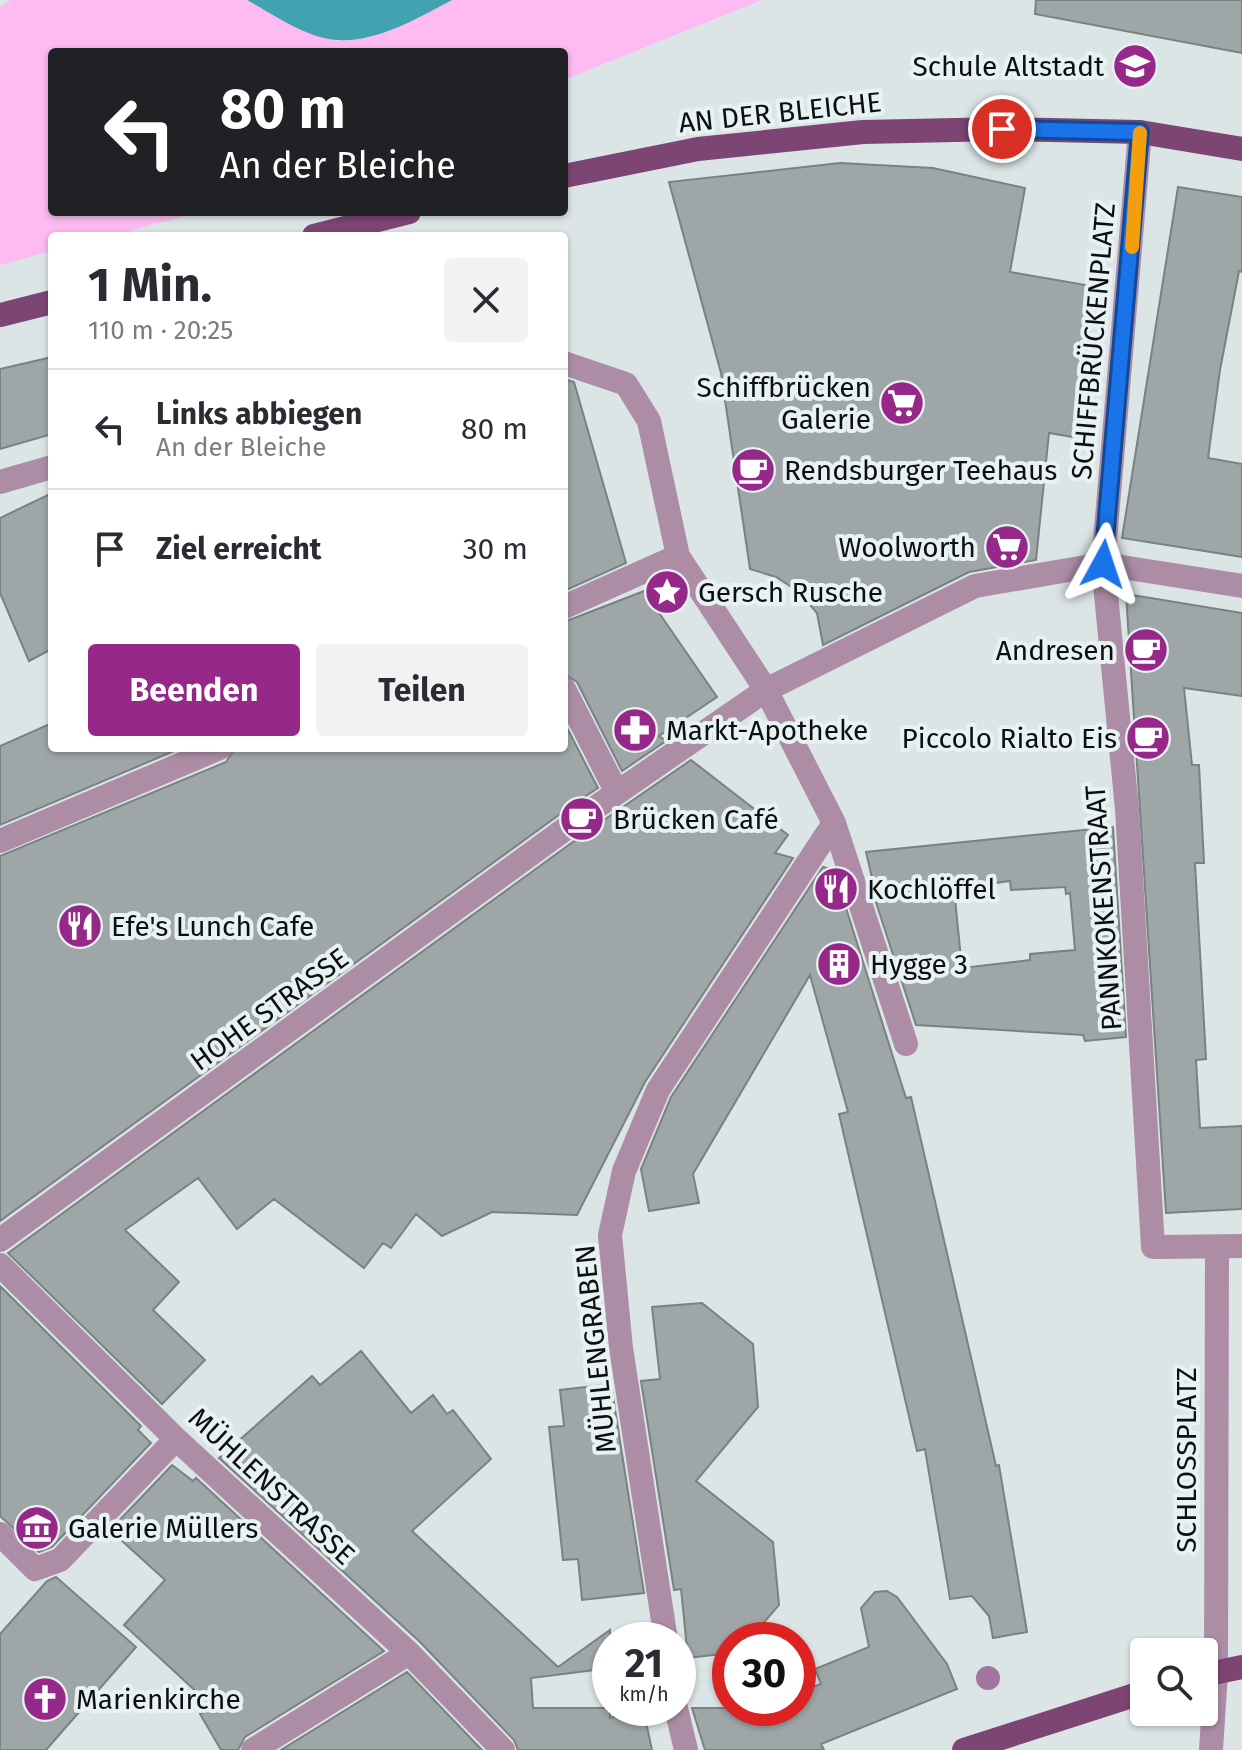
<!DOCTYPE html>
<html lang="de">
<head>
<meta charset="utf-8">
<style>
	:root { --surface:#fff; --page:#f2f2f3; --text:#2b2b33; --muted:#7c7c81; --line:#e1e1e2; --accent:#952889 }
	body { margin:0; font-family:"Fira Sans",sans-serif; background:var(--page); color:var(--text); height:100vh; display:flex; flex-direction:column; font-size:30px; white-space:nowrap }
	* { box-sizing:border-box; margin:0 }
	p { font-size:26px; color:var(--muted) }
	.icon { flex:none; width:44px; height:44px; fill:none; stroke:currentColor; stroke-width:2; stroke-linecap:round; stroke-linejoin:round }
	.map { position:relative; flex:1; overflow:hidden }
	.drawer { position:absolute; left:48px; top:232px; width:520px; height:520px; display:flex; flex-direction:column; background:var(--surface); border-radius:8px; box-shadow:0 2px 6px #0004 }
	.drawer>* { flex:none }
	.guide { position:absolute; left:48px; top:48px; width:520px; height:168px; border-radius:8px; box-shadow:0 2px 6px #0004; background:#202124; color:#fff; overflow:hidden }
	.tools { position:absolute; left:1130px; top:1638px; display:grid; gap:16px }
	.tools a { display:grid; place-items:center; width:88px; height:88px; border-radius:8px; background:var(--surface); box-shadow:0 2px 6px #0004; font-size:40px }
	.speed { position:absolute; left:592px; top:1622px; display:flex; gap:16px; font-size:40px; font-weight:700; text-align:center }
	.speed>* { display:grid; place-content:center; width:104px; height:104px; border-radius:50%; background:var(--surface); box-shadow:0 2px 6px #0004; line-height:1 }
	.speed small { font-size:20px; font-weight:400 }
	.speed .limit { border:12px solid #d22; background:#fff; color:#111 }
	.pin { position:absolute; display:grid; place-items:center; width:68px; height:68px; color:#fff; margin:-34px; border:4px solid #fff; border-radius:50%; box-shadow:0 2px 8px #0007 }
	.me { position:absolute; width:88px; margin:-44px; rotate:5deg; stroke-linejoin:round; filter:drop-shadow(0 0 6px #0008) }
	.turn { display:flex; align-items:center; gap:28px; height:168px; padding:0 40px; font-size:36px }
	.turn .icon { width:104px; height:104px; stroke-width:2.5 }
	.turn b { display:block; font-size:56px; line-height:68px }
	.round { display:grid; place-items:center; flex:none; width:84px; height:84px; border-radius:8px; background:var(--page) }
	.summary { display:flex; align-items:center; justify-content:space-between; height:136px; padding:0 40px }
	h1 { font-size:48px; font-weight:700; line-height:60px }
	.primary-button { display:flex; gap:16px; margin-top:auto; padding:16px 40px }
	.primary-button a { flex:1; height:92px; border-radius:8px; background:var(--accent); color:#fff; font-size:32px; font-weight:700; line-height:92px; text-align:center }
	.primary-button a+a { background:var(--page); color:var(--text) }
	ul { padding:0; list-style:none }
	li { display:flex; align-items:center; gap:24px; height:120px; padding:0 40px; border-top:2px solid var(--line) }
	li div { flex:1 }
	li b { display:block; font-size:30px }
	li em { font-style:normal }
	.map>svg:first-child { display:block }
	.green { fill:#fdbbf1 }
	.water { fill:#40a3af }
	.building { fill:#9ea6a8; stroke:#798283; stroke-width:2; fill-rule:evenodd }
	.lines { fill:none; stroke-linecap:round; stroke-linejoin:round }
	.minor { stroke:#ad8da6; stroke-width:24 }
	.major { stroke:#7c4573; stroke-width:24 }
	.tree { fill:#a0759e }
	.route-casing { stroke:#114b97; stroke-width:20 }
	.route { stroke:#1a73e8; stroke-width:14 }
	.slow { stroke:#f59e0b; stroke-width:14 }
	.labels { text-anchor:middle; stroke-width:8; stroke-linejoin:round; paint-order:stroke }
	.poi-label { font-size:28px; fill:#0c0f10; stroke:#e9f2f3; text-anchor:start }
	.street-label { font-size:28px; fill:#0c0f10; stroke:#e9f2f3 }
</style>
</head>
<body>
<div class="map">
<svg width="1242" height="1750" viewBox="0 0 1242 1750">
	<rect width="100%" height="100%" fill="#dce5e6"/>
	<!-- green -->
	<path class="green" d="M11,0H247L306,31L335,41L368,38L452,0H762L564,80V52H52V212H201L110,236H52V251L0,265V7Z"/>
	<!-- water -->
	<path class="water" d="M247,0H452C418,18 376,43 337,40C306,38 273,14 247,0Z"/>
	<!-- building -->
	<path class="building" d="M1036,0H1242V53L1035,14Z
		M840,163L933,168L1025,188L1010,272L1097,287L1073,437L1049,433L1036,560L969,572L823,645L817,613L799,592L776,577L750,569L721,373L669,182Z
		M1178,187L1242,197V272L1239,271L1220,370L1208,458L1242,464V557L1122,538Z
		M52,357V434L0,449V369Z
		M564,379L574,382L626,563L564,591Z
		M52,493V649L29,661L0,593V518Z
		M644,591L717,697L659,736L666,741L622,771L577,682L564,674V622Z
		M1126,594L1242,613V696L1184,688L1192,765H1199L1204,863H1195L1206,1059L1196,1060L1200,1128L1242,1126V1209L1166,1213Z
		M564,722L598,788L583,798L577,810L563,812L0,1221V856L226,762L235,748H564Z
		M52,723V748H181L0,825V746Z
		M691,760L788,835L775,853L793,858L645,1082L577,1215L492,1212L442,1236L416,1214L391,1248L383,1243L364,1268L274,1199L237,1229L198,1178L125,1230L179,1282L153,1310L205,1360L162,1404L8,1253L581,836L587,824L601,822Z
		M1113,827L1126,1037L1085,1041L1083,1035L916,1025L869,881L873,882L866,852ZM1010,881L1011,890L1065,887L1066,894L1070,893L1075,950L1030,954V960L962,968L954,889Z
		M823,867L834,870L906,1098L911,1097L996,1466L999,1465L1027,1632L993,1638L989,1616L972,1596L950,1599L925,1449L917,1451L839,1114L848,1112L810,975L693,1174L699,1203L649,1211L641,1169L671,1097Z
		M0,1286L141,1426L138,1430L151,1443L52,1547L39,1552L0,1516Z
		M702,1303L753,1344L758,1407L696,1481L773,1542L779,1605L749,1640H730V1653L688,1658L681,1589L674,1590L641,1381L660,1379L652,1307Z
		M361,1351L411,1413L433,1395L447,1414L453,1410L491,1459L412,1531L558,1667L610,1630V1668L531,1678L533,1708H610V1718L643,1708L652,1750H518L514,1740L420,1642L219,1458L312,1376L320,1385Z
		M611,1384L644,1593L582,1600L578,1559L563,1560L549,1427L564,1426L560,1390Z
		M172,1465L193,1481L196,1478L384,1651L245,1737L238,1750H221L200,1714L214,1708L124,1625L165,1580L110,1530Z
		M56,1577L136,1647L46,1750H0V1634L47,1581Z
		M887,1591L897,1597L947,1664L957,1689L821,1744L824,1750H705L692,1708H798V1692L821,1684L815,1669L869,1647L861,1608L875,1592Z
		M407,1672L482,1750H281Z"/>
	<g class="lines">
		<!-- minor -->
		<path class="minor" d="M1140,132L1103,564L1127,809L1153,1247
			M564,363L626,384L649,421L678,556L766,690L834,823L906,1044
			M0,482L52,467
			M564,607L678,556
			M564,689L616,791
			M592,810L766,690L975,586L1103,564L1242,586
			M0,841L220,748
			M0,1240L572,824
			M1158,1247L1242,1246
			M0,1265L176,1439L409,1653L503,1750
			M0,1534L35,1569L60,1560L176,1439
			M666,1640L621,1348L610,1235L624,1171L658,1090L834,823
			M676,1708L686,1750
			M253,1750L409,1653
			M1211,1750L1216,1673L1217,1247"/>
		<!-- major -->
		<path class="major" d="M564,176L698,149L863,132L1002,129L1140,132L1242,149
			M314,236L409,212
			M0,315L52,302
			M1204,1675L1242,1667
			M964,1750L1144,1692"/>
	</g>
	<!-- trees -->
	<circle class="tree" cx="988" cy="1678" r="12"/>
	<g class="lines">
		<!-- route casing -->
		<g class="route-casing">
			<path id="route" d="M1002,129L1140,132L1103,564"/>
		</g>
		<!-- route -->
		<use href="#route" class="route"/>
		<!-- slow -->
		<path class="slow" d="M1132,247L1140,133"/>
	</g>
	<!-- icons -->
	<defs>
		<g id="school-disc" transform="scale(2.3)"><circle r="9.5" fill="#952889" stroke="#e9f2f3"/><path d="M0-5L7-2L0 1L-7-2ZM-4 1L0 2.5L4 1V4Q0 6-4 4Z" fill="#fff"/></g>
		<g id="supermarket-disc" transform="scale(2.3)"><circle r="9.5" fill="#952889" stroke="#e9f2f3"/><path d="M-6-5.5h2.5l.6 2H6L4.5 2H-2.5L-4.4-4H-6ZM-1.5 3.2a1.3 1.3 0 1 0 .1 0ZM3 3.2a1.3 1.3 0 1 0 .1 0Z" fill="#fff"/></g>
		<g id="cafe-disc" transform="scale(2.3)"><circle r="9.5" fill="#952889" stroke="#e9f2f3"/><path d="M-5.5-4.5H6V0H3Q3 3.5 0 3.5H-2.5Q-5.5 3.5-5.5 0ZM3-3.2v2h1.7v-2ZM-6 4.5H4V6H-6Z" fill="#fff"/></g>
		<g id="sight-disc" transform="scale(2.3)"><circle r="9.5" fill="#952889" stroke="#e9f2f3"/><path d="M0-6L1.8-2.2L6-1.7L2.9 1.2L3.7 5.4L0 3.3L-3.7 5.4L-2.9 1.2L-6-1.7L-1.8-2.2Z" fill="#fff"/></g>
		<g id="pharmacy-disc" transform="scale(2.3)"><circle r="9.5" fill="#952889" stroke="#e9f2f3"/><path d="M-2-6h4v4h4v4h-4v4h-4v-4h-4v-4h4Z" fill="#fff"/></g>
		<g id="restaurant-disc" transform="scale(2.3)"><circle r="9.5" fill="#952889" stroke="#e9f2f3"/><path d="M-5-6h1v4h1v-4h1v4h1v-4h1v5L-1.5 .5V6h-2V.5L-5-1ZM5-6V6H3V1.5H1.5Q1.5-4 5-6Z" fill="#fff"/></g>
		<g id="building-disc" transform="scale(2.3)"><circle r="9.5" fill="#952889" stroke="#e9f2f3"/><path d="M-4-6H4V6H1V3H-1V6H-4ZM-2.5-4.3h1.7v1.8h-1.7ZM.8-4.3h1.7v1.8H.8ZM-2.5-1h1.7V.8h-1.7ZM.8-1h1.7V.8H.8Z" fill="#fff"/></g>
		<g id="museum-disc" transform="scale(2.3)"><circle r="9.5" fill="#952889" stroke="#e9f2f3"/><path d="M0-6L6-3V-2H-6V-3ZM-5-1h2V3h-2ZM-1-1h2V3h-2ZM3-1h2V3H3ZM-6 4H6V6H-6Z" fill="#fff"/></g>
		<g id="church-disc" transform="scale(2.3)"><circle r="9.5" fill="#952889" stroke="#e9f2f3"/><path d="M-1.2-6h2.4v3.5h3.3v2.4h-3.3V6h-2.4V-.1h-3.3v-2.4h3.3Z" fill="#fff"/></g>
	</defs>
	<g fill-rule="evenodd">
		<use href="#school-disc" x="1135" y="66"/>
		<use href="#supermarket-disc" x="902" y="403"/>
		<use href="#cafe-disc" x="753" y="470"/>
		<use href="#supermarket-disc" x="1007" y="547"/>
		<use href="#sight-disc" x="667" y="592"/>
		<use href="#cafe-disc" x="1146" y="650"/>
		<use href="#pharmacy-disc" x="635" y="730"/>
		<use href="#cafe-disc" x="1148" y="738"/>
		<use href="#cafe-disc" x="582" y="819"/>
		<use href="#restaurant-disc" x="836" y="889"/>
		<use href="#restaurant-disc" x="80" y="926"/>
		<use href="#building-disc" x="839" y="964"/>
		<use href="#museum-disc" x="37" y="1528"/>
		<use href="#church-disc" x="45" y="1699"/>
	</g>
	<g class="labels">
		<!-- poi labels -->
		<g class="poi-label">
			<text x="1104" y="76" text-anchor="end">Schule Altstadt</text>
			<text x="871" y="397" text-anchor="end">Schiffbrücken<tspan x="871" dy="32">Galerie</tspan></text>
			<text x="784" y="480">Rendsburger Teehaus</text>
			<text x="976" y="557" text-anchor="end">Woolworth</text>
			<text x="698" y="602">Gersch Rusche</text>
			<text x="1115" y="660" text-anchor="end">Andresen</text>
			<text x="666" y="740">Markt-Apotheke</text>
			<text x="1117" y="748" text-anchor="end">Piccolo Rialto Eis</text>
			<text x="613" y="829">Brücken Café</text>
			<text x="867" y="899">Kochlöffel</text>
			<text x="111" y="936">Efe's Lunch Cafe</text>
			<text x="870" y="974">Hygge 3</text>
			<text x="68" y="1538">Galerie Müllers</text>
			<text x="76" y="1709">Marienkirche</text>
		</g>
		<!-- street labels -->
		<g class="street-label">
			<text transform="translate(780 112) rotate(-6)" y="10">AN DER BLEICHE</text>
			<text transform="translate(1093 341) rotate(-85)" y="10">SCHIFFBRÜCKENPLATZ</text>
			<text transform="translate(1103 908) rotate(-94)" y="10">PANNKOKENSTRAAT</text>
			<text transform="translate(269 1009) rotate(-36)" y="10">HOHE STRASSE</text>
			<text transform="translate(595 1349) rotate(-96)" y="10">MÜHLENGRABEN</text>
			<text transform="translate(1186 1460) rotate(-90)" y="10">SCHLOSSPLATZ</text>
			<text transform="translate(272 1486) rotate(43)" y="10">MÜHLENSTRASSE</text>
		</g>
	</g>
</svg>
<div class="tools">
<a><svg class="icon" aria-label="search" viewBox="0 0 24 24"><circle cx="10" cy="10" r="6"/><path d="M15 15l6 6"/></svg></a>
</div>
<div class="speed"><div>21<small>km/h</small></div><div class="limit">30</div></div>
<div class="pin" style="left:1002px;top:129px;background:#d93025"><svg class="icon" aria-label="arrive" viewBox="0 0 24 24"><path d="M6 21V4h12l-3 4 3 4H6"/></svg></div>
<svg class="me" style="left:1103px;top:564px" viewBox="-20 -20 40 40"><path d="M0-17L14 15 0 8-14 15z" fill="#1a73e8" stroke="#fff" stroke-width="4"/></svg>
<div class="guide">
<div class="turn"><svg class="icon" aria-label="left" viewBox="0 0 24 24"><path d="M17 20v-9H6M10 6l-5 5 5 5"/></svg><div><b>80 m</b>An der Bleiche</div></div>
</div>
<section class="drawer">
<div class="summary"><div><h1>1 Min.</h1><p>110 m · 20:25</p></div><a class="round"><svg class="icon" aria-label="close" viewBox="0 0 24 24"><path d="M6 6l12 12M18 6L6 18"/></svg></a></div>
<ul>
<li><svg class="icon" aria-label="left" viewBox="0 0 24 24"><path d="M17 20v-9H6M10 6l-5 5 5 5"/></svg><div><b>Links abbiegen</b><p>An der Bleiche</p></div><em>80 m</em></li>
<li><svg class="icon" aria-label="arrive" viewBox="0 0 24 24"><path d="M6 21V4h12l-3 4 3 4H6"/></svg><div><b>Ziel erreicht</b></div><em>30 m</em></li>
</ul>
<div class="primary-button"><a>Beenden</a><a>Teilen</a></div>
</section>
</div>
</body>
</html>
